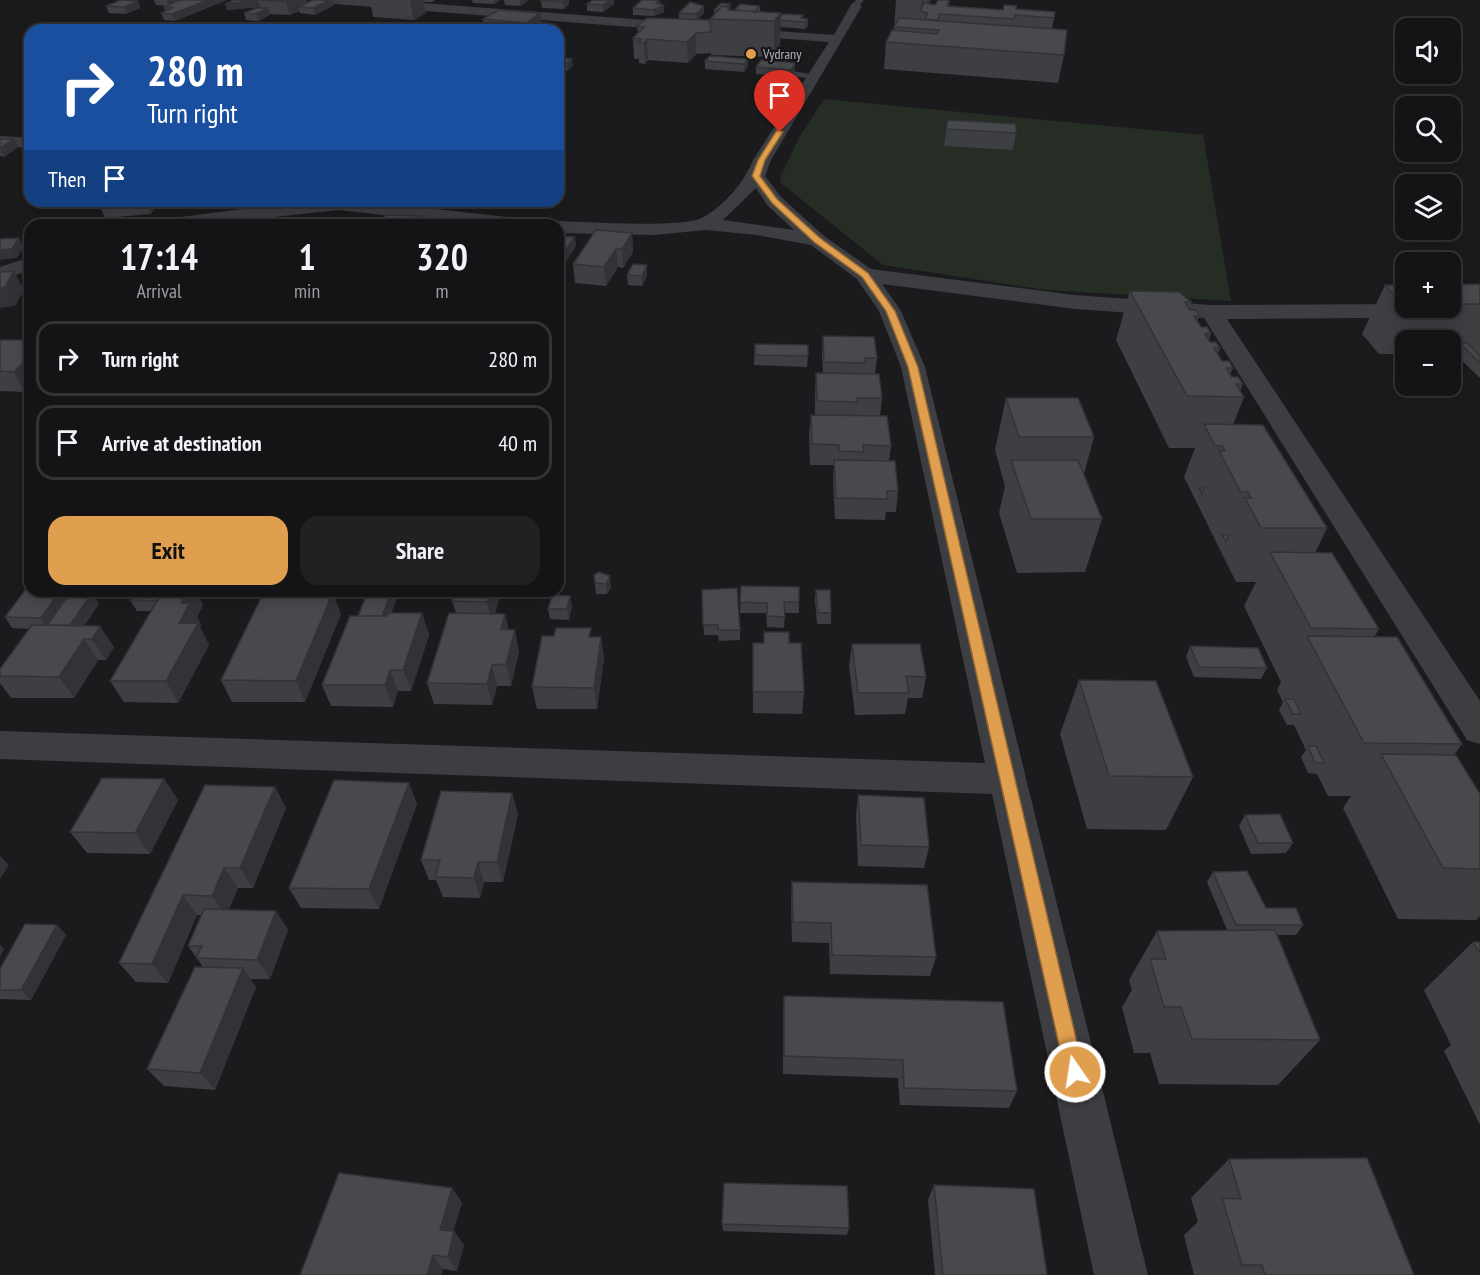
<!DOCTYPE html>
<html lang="en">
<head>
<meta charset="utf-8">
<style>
	:root { --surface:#141416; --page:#212123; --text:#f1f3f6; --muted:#9d9ea1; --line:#333335; --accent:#e09e4f }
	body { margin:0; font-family:"PT Sans Narrow",sans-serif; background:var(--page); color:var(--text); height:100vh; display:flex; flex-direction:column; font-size:22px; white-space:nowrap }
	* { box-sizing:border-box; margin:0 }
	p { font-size:20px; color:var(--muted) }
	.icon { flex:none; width:33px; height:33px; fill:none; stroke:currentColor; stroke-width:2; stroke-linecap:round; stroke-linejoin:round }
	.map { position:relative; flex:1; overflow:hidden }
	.sheet { position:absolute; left:24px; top:219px; width:540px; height:378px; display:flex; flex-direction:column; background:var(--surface); border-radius:18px; box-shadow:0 3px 15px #0003,0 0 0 2px var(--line) }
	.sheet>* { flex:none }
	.top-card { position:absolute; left:24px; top:24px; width:540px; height:183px; border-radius:18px; box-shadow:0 3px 15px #0003,0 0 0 2px var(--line); background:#1a4fa0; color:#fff; overflow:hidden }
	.fabs { position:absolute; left:1395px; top:18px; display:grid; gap:12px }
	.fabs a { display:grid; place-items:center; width:66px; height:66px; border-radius:12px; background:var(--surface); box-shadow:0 3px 15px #0003,0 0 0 2px var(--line); font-size:30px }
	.pin { position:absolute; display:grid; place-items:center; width:51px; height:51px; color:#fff; margin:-62px -26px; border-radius:50% 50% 50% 0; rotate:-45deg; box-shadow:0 0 6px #0007 }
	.pin .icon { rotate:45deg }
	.me { position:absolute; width:66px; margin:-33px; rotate:347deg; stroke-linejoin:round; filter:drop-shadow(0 0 4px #0008) }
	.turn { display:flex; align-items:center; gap:21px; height:126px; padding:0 24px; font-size:27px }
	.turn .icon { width:78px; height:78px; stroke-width:2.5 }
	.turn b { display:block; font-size:42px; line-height:51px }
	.then { display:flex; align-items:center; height:57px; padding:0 24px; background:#0003; gap:12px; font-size:22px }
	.eta { display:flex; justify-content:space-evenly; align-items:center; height:102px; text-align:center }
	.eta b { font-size:36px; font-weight:700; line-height:42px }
	.button { display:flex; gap:12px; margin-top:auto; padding:12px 24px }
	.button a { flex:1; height:69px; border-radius:18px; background:var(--accent); color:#111; font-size:24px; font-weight:700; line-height:69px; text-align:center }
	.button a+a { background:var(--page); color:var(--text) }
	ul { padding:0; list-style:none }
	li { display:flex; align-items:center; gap:18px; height:75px; margin:0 12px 9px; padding:0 12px; border:3px solid var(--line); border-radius:18px }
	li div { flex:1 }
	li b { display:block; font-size:22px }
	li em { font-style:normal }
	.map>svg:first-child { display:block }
	.green { fill:#252d25 }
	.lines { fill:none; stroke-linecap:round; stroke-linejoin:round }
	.service { fill:#3c3e42; fill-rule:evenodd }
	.minor { fill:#3c3e42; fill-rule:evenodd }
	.wall { fill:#3e3f42 }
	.shaded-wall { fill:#323336 }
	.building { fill:#48494d; stroke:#323336; stroke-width:1.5 }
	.route { fill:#e09e4f; stroke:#926733; stroke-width:1.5 }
	.poi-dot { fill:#e09e4f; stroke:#161618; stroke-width:2 }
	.labels { text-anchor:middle; stroke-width:4.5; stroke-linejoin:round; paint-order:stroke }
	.far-poi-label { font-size:14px; fill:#afb4bb; stroke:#161618; text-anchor:start }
</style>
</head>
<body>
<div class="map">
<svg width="1480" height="1275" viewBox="0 0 1480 1275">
	<rect width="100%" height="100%" fill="#1b1b1d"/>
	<!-- green -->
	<path class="green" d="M824,99L1203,135L1231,301L1046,290L883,265L781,183L780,177L800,136Z"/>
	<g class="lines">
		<!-- service -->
		<path class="service" d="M856,0H864L856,9L852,6Z
			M793,71L820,76L815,79L789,76L788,74Z"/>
		<!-- minor -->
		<path class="minor" d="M329,0H384L684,23L691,27L684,31L335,4Z
			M856,2L862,6L771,160L765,176L781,197L824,236L871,269L1075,295L1211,305L1406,304V308H1450V303H1480V317L1227,319L1480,701V744L1467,740L1204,318L1075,309L882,284L901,311L925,367L1148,1275H1094L992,794L0,759V731L985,763L901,367L879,311L857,279L811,245L757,235L706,230L654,235L558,233V225H549L558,221C586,222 681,228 702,218C724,206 744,183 753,160L829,42L736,35L731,34V28L834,35L852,3ZM756,188L767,205L794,230L723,220Z
			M0,136L30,138V148L0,146Z
			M303,201H363L525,219L532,221L535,225H473L338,210L203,225H155L158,221L165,219Z
			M30,257V270L0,280V267Z"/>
	</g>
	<!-- wall -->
	<path class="wall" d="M121,0H136L125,1H138L140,8L126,14L109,13L106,6Z
		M154,0H227L175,21L164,20L161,13L165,11L164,7L166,6L156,5Z
		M234,0H306L307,3L334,5L315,15L300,13L299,11L290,15L270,14V15L258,21L246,20L244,13L260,8V7L227,10L225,4Z
		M370,0H435L432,2H423L426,13L414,20L373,17Z
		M472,0H500L494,4L473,3Z
		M504,0H529L520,6L505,5Z
		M569,0V4L564,9L542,8L541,1Z
		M593,0H614V4L603,12L587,11V4Z
		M896,0H931L929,4L935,5L950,0L949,6L1003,10L1016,9L1055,12L1052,29L1064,55L1058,83L884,69L886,42L894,31Z
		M661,4L664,5V12L654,16L633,15V8Z
		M730,4V10H734L760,6V12L781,13L780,17L808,19V26L805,29L780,27V49L774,57L711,55V53L696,54L688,63L648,60L645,64L639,63V59H634L633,38L638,33L637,26L679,19V13L704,6V13L697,20H710V19L714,15V10Z
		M540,13L542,27L537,30H453L484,28L483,19Z
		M558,57L573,66L567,71L558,70Z
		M748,59V66L744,72L705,69V61Z
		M756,67L795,70L791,77L756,74Z
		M948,120L1016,133L1013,150L944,146Z
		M0,139L18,147L4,157L0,156Z
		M110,201H152L155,207L151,214L105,218L101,209Z
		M632,233L633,252L623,268L618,267L606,286L575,283L573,264Z
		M558,236L576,246L565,263L558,262Z
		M647,265V275L642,286L628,285L627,275Z
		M1480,284V378L1454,353H1450V340H1406V354H1379L1362,334L1385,285L1406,289V308H1450L1451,285Z
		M1130,291L1191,302L1189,308L1199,316L1197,322L1201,327L1211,333L1209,340L1210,342L1220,348L1218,354L1222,361L1233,368L1230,374L1232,377L1243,384L1240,391L1244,397L1233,425L1327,528L1315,553L1379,629L1374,637L1462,744L1454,755L1480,794V916L1476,920L1398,919L1343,808L1351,796H1328L1317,774L1308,773L1301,757L1306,750L1294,725H1287L1279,710L1283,702L1277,690L1281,682L1244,606L1256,582H1236L1184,477L1195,448H1169L1116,340Z
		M30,300V314L25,305Z
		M823,336L877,358L875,374L882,398L880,416L891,446L889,461L898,491L896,512H886L885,520L835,519L833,481L834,465H810L809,435L811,415H815V393L816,373H823L822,356Z
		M0,340H30V387L25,392L0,391Z
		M755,344L808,356L807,367L754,365Z
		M1006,398L1094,437L1084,474L1102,519L1085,572L1017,573L999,513L1005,486L995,450Z
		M594,575L611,587L607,594H596Z
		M741,586L799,602V613H785L784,628L767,627L766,613H740Z
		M702,590L740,630V640L719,641L718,635H704Z
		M816,590L831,613V624H817L815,600Z
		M30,591H68L69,593H92L99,604L84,626L114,647L106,660H98L74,698H11L0,683V669L29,629L12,628L5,617Z
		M137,591H205L200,599L203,605L197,617L201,625L200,627L209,645L178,703L124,702L110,681L151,611H137L130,600Z
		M275,591H322L321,593L341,614L305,702H232L221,680Z
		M400,591L391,613H422L429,635L411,691H398L393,707L331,706L322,685L358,616Z
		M501,591L495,614L508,630L519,651L511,686H497L492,705L434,704L427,683L456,613L452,601Z
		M572,606L569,620L550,619L548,609Z
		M592,637H601L604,658L597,709H537L532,687Z
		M753,643H789L804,692L802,714L753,713Z
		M852,644L926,677L922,698H908L905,714L855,715L849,666Z
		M1190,646L1267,668L1261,679L1194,677L1186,657Z
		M1079,680L1193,777L1166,830L1087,829L1060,734Z
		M164,779L178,800L150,854L87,853L70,832Z
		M409,783L417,804L379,909L301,908L289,888Z
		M275,787L286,808L253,888H238L228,910L276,911L288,930L270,979H250L256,987L215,1090L164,1086L147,1069L203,967L188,946L202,915H197L168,983L136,982L119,963Z
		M512,793L518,814L503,882H484L480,898L443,897L436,880H429L421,860Z
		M858,795L929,847L924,868L858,866L856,816Z
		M1245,815L1293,843L1286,853L1251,854L1239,826Z
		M1213,872L1266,908L1303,925L1296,935H1277L1320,1040L1278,1085L1159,1084L1150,1053H1134L1122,1007L1132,990L1129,980L1157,931L1227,930L1207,882Z
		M792,882L936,957L930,976L830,974L829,943L792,942L791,902Z
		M57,925L66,935L31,1000L0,999V969Z
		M1473,942H1480V1125L1444,1051L1451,1045L1424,990Z
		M784,996L1017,1091L1009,1108L900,1105L898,1078L783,1074V1014Z
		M1229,1159L1414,1275H1194L1184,1235L1198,1222L1191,1198Z
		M934,1185L1047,1275H935L928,1200Z
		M452,1188L462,1203L453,1231L464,1245L457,1271L443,1269L441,1275H300Z
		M722,1224L849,1228L847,1235L723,1231Z"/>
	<!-- shaded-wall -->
	<path class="shaded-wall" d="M167,0H188L169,6Z
		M208,0H227L175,21L172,14Z
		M258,0L260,7L227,10L225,4Z
		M291,0H306L308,7H298L299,11L290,15L286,2Z
		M330,0H333L334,5L315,15L313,8Z
		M410,0H423L426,13L414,20Z
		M494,0H500L494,4Z
		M520,0H529L520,6Z
		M566,0H569V4L564,9L563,2Z
		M610,0H614V4L603,12V5Z
		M659,0H660L661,6L664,5V12L654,16L653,10L656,3Z
		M922,0H924L923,12L920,11Z
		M927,0H931L926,9Z
		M138,1L140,8L126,14L124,7Z
		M704,6V13L696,21V14Z
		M268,8L270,15L258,21L256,14Z
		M540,13L542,27L537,30H527L526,23Z
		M781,13L780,49L774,57V21Z
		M808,19V26L805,29V22Z
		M696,33V54L688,63L687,42Z
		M647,39L648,60L645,64L644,43Z
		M572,59L573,66L567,71V63Z
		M748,59V66L744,72V64Z
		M795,63V70L791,77V70Z
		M14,139L18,147L4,157L0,148Z
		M150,201H152L155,207L151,214L147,205Z
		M423,216L425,225H416Z
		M241,219L243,225H235Z
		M632,233L633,252L623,268L622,249Z
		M575,237L576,246L565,263L563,254Z
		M19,238L24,247L17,258L0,260V250Z
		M616,249L618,267L606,286L604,267Z
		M647,265V275L642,286V276Z
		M14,271L24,290L15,306L0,308V288Z
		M562,296L563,306L559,313L558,302Z
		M30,356V387L25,392L14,372Z
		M610,576L611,587L607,594L606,584Z
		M60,591H68L71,596L48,629L41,618Z
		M188,591H205L200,599L203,605L197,617L201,625L200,627L209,645L178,703L166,681L179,623L181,603Z
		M392,591H400L382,637L379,626Z
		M490,591H501L492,623L487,602Z
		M333,592L341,614L305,702L296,681Z
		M92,593L99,604L70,646L63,636Z
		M570,596L572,606L569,620L567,609Z
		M422,613L429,635L411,691L403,670Z
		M505,614L510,635L501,629Z
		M100,626L114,647L106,660L92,639Z
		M515,630L519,651L511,686L506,664Z
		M601,637L604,658L597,709L594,688Z
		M84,639L98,660L74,698L59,677Z
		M492,665L497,686L492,705L487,684Z
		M390,670L398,691L393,707L385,685Z
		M164,779L178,800L150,854L135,833Z
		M409,783L417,804L379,909L369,889Z
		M275,787L286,808L253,888L240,868Z
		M512,793L518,814L503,882L497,862Z
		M0,856L9,865L0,879Z
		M478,862L484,882L480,898L474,878Z
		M224,868L238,888L226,916L212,896Z
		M183,895L197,915L168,983L152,964Z
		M276,911L288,930L270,979L257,960Z
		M57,925L66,935L31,1000L21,990Z
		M0,945L4,949L0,957Z
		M243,968L256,987L215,1090L200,1073Z
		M452,1188L462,1203L449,1244L440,1230Z
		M454,1231L464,1245L457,1271L448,1257Z
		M433,1255L443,1269L441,1275H427Z"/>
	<!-- building -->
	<path class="building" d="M121,0L138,1L124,7L106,6Z
		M180,0H208L172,14L161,13L174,7H164Z
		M234,0H257L225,4Z
		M260,0H291L286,2Z
		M313,0H330L313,8L298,7Z
		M543,0H566L563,2L541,1Z
		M593,0H610L603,5L587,4Z
		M642,0H659L656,3L664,5L653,10L633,8Z
		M938,0H949L947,6L1003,10L1004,5L1017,6L1016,9L1055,12L1054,18L1015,15L1014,19L940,14L938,20L925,19L928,13L920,11L924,3L935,5Z
		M690,2L704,6L696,14L679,13Z
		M721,3L730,4L727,7L722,6L719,10H714Z
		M740,4L760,6L755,12L735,10Z
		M722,6L729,7L728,10L781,13L774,21L710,19Z
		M257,8H268L256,14L244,13Z
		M499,10L540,13L526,23L483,19Z
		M783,14L803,15L801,18L808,19L805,22L780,20V17Z
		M647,18L710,20L711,32L696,33L687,42L647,39L644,43L638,42L642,39L633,38L644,27L637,26Z
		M899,18L1067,30L1064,55L886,42L892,30L937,34L939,30L894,27Z
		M458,27L500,30H453Z
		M710,56L748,59L744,64L705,61Z
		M558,57L572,59L567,63L558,62Z
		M761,60L795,63L791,70L756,67Z
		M948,120L1016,124V133L946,129Z
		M0,139H14L0,148Z
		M105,201H150L147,205L101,209Z
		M386,215L423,216L416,225H377Z
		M218,218L241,219L235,225H212Z
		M78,221L76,225H41Z
		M288,223L317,224L316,225H286Z
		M472,223L509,224V225H471Z
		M596,230L632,233L622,249H616L604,267L573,264Z
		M558,236L575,237L563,254L558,253Z
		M19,238L12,249L0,250V239Z
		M633,264L647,265L642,276L627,275Z
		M14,271L5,287L0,288V272Z
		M1480,284V304H1450V289H1455L1451,285Z
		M1385,285H1400L1404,289H1406V305H1403Z
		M1130,291L1179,292L1191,302H1185L1190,310H1196L1199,316H1194L1201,327H1207L1211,333L1205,334L1210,342H1216L1220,348H1214L1222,361H1229L1233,368H1226L1232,377H1238L1243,384H1236L1244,397L1187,396Z
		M30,300V305H25Z
		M823,336L874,337L877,358H865V363L824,362Z
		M0,340H30V356L14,372L0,371Z
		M1460,343H1467L1480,356V363Z
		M755,344L808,345V356L755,355Z
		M816,373L879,374L882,398H857V402L817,401Z
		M1006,398H1078L1094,437H1019Z
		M811,415L887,416L891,446L863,445L864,452L839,451V445L812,444Z
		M1204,424L1263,425L1327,528H1261L1245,498H1251L1248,492H1241L1219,451H1225L1222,446H1215Z
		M834,460L895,461L898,491H887L888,499L836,498Z
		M1011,460H1078L1102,519H1031Z
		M1199,488H1204L1202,494Z
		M1222,535H1229L1226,541Z
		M1270,552L1332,553L1379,629L1311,628Z
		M599,572L610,576L606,584L595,583L594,575Z
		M29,585L30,591H60L41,618L5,617Z
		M741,586L799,587V602H784L785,617L767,616V603L740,602Z
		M737,588L740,630H718V625H703L702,590Z
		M816,590H830L831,613H818Z
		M137,591H163L157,601L130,600Z
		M163,591H188L181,603H190L179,623H198L166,681H110Z
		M275,591H313L312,593L273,594Z
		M368,591H392L382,616H358Z
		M456,591H490L487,602L452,601Z
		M333,592L296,681L221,680L263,594Z
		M70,593H92L70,625H47Z
		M552,595L570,596L567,609H548Z
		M388,613H422L403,670H390L385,685H322L350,616H387Z
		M449,613L505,614L501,629L515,630L506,664L492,665L487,684L427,683Z
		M32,625L100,626L92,639H84L59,677L0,676V669Z
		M556,628H591L589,637H601L594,688L532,687L542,636H554Z
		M764,632H789V643H801L804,692H753V643H764Z
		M1307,636L1397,637L1462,744L1364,743Z
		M852,644H920L926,677L906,676L909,693H858Z
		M1190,646L1258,648L1267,668L1199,667Z
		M1079,680L1156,681L1193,777L1109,776Z
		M1285,699H1294L1301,714H1293Z
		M1308,746H1316L1324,763H1315Z
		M1381,754L1456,755L1480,794V869L1443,868Z
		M102,778L164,779L135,833L70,832Z
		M334,780L409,783L369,889L289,888Z
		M205,785L275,787L240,868H224L212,896L183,895L152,964L119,963Z
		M441,791L512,793L497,862H478L474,878L435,877L440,860H421Z
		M858,795L924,798L929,847L861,845Z
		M1280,814L1293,843H1258L1245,815Z
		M1247,871L1266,908H1296L1303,925H1236L1213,872Z
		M792,882L927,885L936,957L832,955L831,923L793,922Z
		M204,909L276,911L257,960L196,958L202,946H188Z
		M25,924L57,925L21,990H0V969Z
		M1275,930L1320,1040L1192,1039L1181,1007H1164L1150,959H1166L1157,931Z
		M1473,942H1480V953Z
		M195,967L243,968L200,1073L147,1069Z
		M784,996L1003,1002L1017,1091L904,1088L903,1060L784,1056Z
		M1367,1158L1414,1275H1265L1262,1265H1242L1222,1198L1241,1199L1229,1159Z
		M339,1173L452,1188L440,1230L454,1231L448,1257L433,1255L427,1275H300Z
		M724,1183L847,1186L849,1228L722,1224Z
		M934,1185L1034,1189L1047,1275H943Z"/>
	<!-- route -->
	<path class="route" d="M777,130L783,132L765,160L760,176L777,199L820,238L868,273L895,311L918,367L1084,1072L1081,1079L1075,1082L1068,1079L1065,1072L908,367L886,311L862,277L814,242L772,203L752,176L758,160Z"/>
	<!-- markers -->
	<circle class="poi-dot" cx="751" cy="54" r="6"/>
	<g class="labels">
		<!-- far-poi labels -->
		<g class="far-poi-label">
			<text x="763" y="59">Vydrany</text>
		</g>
	</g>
</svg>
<div class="fabs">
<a><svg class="icon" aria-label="sound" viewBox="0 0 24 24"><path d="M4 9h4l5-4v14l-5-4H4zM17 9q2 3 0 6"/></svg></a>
<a><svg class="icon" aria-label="search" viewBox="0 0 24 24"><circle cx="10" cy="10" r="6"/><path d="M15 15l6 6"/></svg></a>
<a><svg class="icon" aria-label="layers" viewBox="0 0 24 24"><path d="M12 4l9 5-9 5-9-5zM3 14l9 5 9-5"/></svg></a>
<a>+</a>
<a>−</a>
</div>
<div class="pin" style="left:780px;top:132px;background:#d93025"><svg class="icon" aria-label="arrive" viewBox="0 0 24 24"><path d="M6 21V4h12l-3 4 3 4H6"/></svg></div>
<svg class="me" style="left:1075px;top:1072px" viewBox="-20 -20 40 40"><circle r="17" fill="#e09e4f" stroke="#fff" stroke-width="3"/><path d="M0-11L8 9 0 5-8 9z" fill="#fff"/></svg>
<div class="top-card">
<div class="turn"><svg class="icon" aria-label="right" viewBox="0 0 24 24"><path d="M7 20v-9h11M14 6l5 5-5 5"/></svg><div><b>280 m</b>Turn right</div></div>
<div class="then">Then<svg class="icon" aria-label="arrive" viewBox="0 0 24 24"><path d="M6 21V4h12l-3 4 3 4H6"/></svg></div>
</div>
<section class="sheet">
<div class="eta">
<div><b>17:14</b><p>Arrival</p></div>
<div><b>1</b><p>min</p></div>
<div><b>320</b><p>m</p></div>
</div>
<ul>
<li><svg class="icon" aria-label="right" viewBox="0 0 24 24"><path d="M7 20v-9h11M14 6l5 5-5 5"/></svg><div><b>Turn right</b></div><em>280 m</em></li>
<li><svg class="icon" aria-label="arrive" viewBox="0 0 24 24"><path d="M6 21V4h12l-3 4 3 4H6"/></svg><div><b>Arrive at destination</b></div><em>40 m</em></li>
</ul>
<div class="button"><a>Exit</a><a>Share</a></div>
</section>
</div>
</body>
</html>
